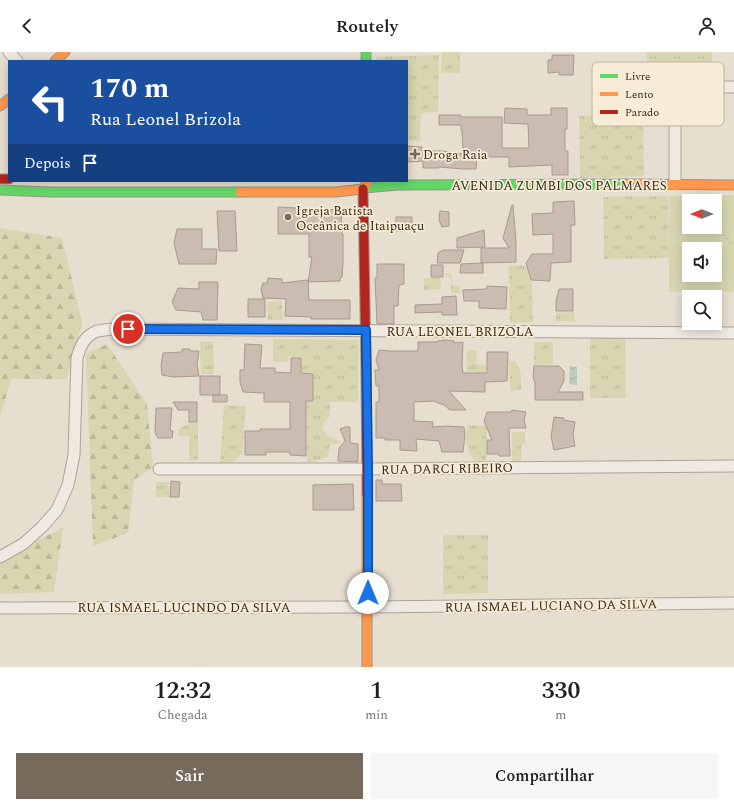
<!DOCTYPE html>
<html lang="pt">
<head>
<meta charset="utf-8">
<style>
	:root { --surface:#fff; --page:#f6f6f6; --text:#202124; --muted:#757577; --accent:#776a5d }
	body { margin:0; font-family:Spectral,serif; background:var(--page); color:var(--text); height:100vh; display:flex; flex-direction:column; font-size:15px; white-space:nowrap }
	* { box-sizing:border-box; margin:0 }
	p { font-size:13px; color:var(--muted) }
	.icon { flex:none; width:22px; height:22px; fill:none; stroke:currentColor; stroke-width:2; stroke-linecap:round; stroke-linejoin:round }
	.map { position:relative; height:615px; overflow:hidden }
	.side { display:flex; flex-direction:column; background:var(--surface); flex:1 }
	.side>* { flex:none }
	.hud { position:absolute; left:8px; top:8px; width:400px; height:122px; border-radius:0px; box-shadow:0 2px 10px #0003; background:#1a4fa0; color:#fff; overflow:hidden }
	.needle { width:26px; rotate:270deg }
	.controls { position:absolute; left:682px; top:142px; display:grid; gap:8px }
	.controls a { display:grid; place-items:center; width:40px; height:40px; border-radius:0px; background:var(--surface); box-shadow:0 2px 10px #0003; font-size:20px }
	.pin { position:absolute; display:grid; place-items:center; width:34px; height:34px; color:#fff; margin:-17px; border:2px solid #fff; border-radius:50%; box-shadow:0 1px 4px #0007 }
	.me { position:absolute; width:44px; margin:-22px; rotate:0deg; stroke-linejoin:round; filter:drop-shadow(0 0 3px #0008) }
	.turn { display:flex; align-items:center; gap:14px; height:84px; padding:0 16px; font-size:18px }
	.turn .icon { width:52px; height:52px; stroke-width:2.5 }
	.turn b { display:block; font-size:28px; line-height:34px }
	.then { display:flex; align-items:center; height:38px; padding:0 16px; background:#0003; gap:8px; font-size:15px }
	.eta { display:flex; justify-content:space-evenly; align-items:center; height:68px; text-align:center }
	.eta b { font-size:24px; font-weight:600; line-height:28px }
	.cta { display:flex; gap:8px; margin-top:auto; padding:8px 16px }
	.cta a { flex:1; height:46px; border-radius:0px; background:var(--accent); color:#fff; font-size:16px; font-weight:600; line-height:46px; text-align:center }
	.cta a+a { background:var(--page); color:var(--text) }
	header { display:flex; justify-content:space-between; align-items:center; height:52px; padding:0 16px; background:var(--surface); font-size:18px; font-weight:600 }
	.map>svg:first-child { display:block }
	.grass { fill:url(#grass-tufts) }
	.forest { fill:url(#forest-firs) }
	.green { fill:#d7d6b1; fill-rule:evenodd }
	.water { fill:url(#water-waves) }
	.building { fill:#cabcb0; stroke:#a7998e }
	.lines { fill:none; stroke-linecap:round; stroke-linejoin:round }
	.street-casing { stroke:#aca397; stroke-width:13 }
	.fast-casing { stroke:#9b9388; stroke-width:11 }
	.slow-casing { stroke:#9b9388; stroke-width:11 }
	.jam-casing { stroke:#9b9388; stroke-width:11 }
	.path { stroke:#c7c0b7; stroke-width:2; stroke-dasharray:3 2; stroke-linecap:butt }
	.street { stroke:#eee9e1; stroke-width:11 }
	.fast { stroke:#63d668; stroke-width:9 }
	.slow { stroke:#ff974d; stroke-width:9 }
	.jam { stroke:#b3261e; stroke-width:9 }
	.route-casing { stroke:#114b97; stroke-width:10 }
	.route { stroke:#1a73e8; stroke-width:7 }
	.poi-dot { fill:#776a5d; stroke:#f7ecd5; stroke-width:1.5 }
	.labels { text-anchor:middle; stroke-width:3.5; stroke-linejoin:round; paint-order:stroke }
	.poi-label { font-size:13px; fill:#3b2b1f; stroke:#f7ecd5; text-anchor:start }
	.street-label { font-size:13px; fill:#3b2b1f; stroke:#f7ecd5 }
	.key { fill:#f7ecd5; stroke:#bfb29e; stroke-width:1 }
	.key-label { font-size:11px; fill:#3b2b1f }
</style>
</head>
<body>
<header><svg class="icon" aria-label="back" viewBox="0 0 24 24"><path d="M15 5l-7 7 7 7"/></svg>Routely<svg class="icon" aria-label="person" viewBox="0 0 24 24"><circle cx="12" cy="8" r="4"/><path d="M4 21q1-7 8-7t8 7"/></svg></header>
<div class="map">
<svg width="734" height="615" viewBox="0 0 734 615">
	<defs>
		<pattern id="grass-tufts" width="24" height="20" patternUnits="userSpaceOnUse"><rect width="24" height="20" fill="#d7d6b1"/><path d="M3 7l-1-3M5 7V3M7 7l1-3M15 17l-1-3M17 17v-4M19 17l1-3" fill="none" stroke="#b9b898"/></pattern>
		<pattern id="forest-firs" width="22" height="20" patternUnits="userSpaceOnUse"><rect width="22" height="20" fill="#d7d6b1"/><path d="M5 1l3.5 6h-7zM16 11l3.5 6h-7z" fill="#b9b898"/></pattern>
		<pattern id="water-waves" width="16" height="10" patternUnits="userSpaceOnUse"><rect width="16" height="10" fill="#bacbc0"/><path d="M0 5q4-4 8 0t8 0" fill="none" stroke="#a1aea5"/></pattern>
	</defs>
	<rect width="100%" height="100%" fill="#e6decf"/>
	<!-- grass -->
	<path class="grass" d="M442,0H460V21H441Z
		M647,0H712V29L668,31V60L648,61Z
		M439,3L438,60L421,61L420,89H407V9H376V5Z
		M643,63L644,124L580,126L579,64Z
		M668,144L669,206L604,207L603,145Z
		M525,213L532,233L533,270L510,271L509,214Z
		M445,221H451L452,233H460V241H451V228Z
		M424,226H440L441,237L424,238Z
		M282,249L283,268H268L267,250Z
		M574,260L575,269H556V261Z
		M625,285L626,346H590V286Z
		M273,287L359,288L358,350H330V364L325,369L322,377L326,383L341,390L340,392H330L328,405L314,410H307V350H313L314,321H302V305L289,304V310H273Z
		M200,290H213L214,322H201Z
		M534,290H553V312L534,313Z
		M467,298H477L476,312L486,313V320H466Z
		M509,309H516L521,323V338L510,339Z
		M224,353L246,354L242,401L230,414H220Z
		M190,371H198V408L189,409V384H179V377Z
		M467,373L487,374L486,409H474L466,391Z
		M512,380H525V392L521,393V409H512Z
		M156,430H169V445H156Z
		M443,483H488V541L443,542Z"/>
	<!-- forest -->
	<path class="forest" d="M0,176L62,186L82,270L67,327H11L0,365Z
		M107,292L147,352L153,415L134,428L128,481L93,494L86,302Z
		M63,476L54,540L0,542V506Z"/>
	<!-- green -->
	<path class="green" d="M734,143V240H669V144ZM689,149H715V175H689ZM689,197H715V223H689Z"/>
	<!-- water -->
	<path class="water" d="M570,314L577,315V333L569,332Z"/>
	<!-- building -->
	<path class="building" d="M552,3H574L573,23H559V20L548,21V8H552Z
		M505,56L527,57V63H551V56H567V77H565V99H568V123H552V113L509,115V105H477L476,117H462L439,115V116H423V109L407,110V94L422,95V99H442L463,102L462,78H461V73H439V63H461V65H502V96H529L528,72L504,71Z
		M574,149L575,173H571V210L551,211L550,229L531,228L526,211L532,202H553V182L533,183L532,162L553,161V150Z
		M512,153H513L516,191V210L481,211V196H509L503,186Z
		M278,155L298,156V160L341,157L342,183L343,182V212L342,225L340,226V229L308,230L312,205H309V182H278Z
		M217,159H235L237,199H219Z
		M440,159L449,160V174L442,175L439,168Z
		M396,165H412V179H396Z
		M177,177H202V197H217L216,212H179L174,191Z
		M484,178L485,195L457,196V186Z
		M443,198H464L460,211H437L438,201Z
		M483,211V221H460L461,212Z
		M377,212H404V232L399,233L398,254H394V272H377L375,226H377Z
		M431,213H443V225H431Z
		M268,226L282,227V231L308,228L309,248H350V267H311V265L285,264L286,247L263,246L261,237L263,231H267Z
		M199,230H218L217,268H203L201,260L176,258L172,250L178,236L199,237Z
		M487,234L507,235L506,257L479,256V249H464L463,238L487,237Z
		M559,237H573V259H556V249Z
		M456,244L457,263H442V260L415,261V253L442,252V245Z
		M248,247H265V265H248Z
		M445,288L454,289V291L463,290L462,313L463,321H487V300H508L507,329L485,330V340L449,339L466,358H450L444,353L433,349L414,350V369L433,370L432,375L446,374L464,375L465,383L463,400H442L439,389L416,387L417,399L400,398V388H385V386H376V350H379V334H376L375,318H379L376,308L379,298L390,299H418V290H437L438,289Z
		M245,292L262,293L260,316H275V320L291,321V306H301V321L313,322V349H306V404L290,403V400H266V403H245V379H260V377H290V350H264V341L243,340L240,330V318H244Z
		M182,297H190V299H199L197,313L199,324L174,325L162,323L161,313L163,301L182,300Z
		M534,314H559L564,319V329L558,340H583V348H535V331L533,325Z
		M200,324H220V343H200Z
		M213,343H227V350H213Z
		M173,350H197V370H189V358H178Z
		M156,356H172L170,378L173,379L172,386H158L155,381Z
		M512,358L526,360L524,368L526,376H509L510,404H499V402H487V388H492L484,369L487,360H511Z
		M554,365L564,366V368L575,370L573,383L575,394L554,398L551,385Z
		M345,375H350V391L358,392V410L338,409L339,396L345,389L340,377Z
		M376,428H382V432H401L402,449H376Z
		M171,429L180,430L179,445H170Z
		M353,432L354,458H313V433Z"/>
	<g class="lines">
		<!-- street casing -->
		<g class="street-casing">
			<path id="street" d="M9,0L17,9
				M675,132V40L677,37L682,35H734
				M159,417H368L734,414
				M0,505L23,492L42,475L57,458L68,433L74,403L77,306C80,295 84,285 95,280C100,278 107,278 112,277L734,281
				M0,556L368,555L734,551"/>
		</g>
		<!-- fast casing -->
		<g class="fast-casing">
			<path id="fast" d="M366,0V9
				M364,136L398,133L626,132
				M0,138L51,140H240"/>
		</g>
		<!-- slow casing -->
		<g class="slow-casing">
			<path id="slow" d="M55,9L65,0
				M0,54L9,47
				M626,132L734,133
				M240,140H336L362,137L365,135L367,129
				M367,615V442"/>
		</g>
		<!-- jam casing -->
		<g class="jam-casing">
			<path id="jam" d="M0,127H9
				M363,137L366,316L367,442"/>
		</g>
		<!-- path -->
		<path class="path" d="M715,169L730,191H734"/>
		<!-- street -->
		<use href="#street" class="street"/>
		<!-- fast -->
		<use href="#fast" class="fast"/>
		<!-- slow -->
		<use href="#slow" class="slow"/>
		<!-- jam -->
		<use href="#jam" class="jam"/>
	</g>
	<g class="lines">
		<!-- route casing -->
		<g class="route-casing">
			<path id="route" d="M128,277L366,278L368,417V541"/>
		</g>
		<!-- route -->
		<use href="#route" class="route"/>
	</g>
	<!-- markers -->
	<g class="poi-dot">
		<path d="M413 96h4v4h4v4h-4v4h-4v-4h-4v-4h4z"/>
		<circle cx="288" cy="165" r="4"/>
	</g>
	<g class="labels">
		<!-- poi labels -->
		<g class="poi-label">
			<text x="423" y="107">Droga Raia</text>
			<text x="296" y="163">Igreja Batista<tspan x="296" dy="15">Oceânica de Itaipuaçu</tspan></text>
		</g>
		<!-- street labels -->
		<g class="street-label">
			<text x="559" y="138">AVENIDA ZUMBI DOS PALMARES</text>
			<text x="460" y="284">RUA LEONEL BRIZOLA</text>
			<text transform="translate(447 416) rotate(-1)" y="5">RUA DARCI RIBEIRO</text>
			<text transform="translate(551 553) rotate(-1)" y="5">RUA ISMAEL LUCIANO DA SILVA</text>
			<text x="184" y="560">RUA ISMAEL LUCINDO DA SILVA</text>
		</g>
	</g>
	<!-- legend -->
	<rect x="592" y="10" width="132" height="64" rx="6" class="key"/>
	<rect x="600" y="22" width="18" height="4" fill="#63d668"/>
	<rect x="600" y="40" width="18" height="4" fill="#ff974d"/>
	<rect x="600" y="58" width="18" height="4" fill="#b3261e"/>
	<g class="key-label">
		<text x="625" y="28">Livre</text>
		<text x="625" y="46">Lento</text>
		<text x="625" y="64">Parado</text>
	</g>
</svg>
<div class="controls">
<a><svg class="needle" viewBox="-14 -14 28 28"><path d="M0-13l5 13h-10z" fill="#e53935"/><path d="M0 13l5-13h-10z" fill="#757577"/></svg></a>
<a><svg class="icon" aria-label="sound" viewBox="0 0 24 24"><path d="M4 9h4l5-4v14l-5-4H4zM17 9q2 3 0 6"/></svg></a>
<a><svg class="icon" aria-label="search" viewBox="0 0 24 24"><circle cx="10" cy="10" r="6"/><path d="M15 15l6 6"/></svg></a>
</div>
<div class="pin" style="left:128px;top:277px;background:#d93025"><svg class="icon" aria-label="arrive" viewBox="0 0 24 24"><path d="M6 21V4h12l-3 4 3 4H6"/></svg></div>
<svg class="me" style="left:368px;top:541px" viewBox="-20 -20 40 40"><circle r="19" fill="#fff"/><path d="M0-13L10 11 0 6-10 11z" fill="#1a73e8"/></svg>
<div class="hud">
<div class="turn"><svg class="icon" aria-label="left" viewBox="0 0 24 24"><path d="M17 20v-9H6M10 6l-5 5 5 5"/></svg><div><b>170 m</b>Rua Leonel Brizola</div></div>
<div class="then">Depois<svg class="icon" aria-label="arrive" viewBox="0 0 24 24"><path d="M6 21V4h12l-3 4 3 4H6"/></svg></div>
</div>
</div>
<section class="side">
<div class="eta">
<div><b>12:32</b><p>Chegada</p></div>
<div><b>1</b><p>min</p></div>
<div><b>330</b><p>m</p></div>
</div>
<div class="cta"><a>Sair</a><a>Compartilhar</a></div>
</section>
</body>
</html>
